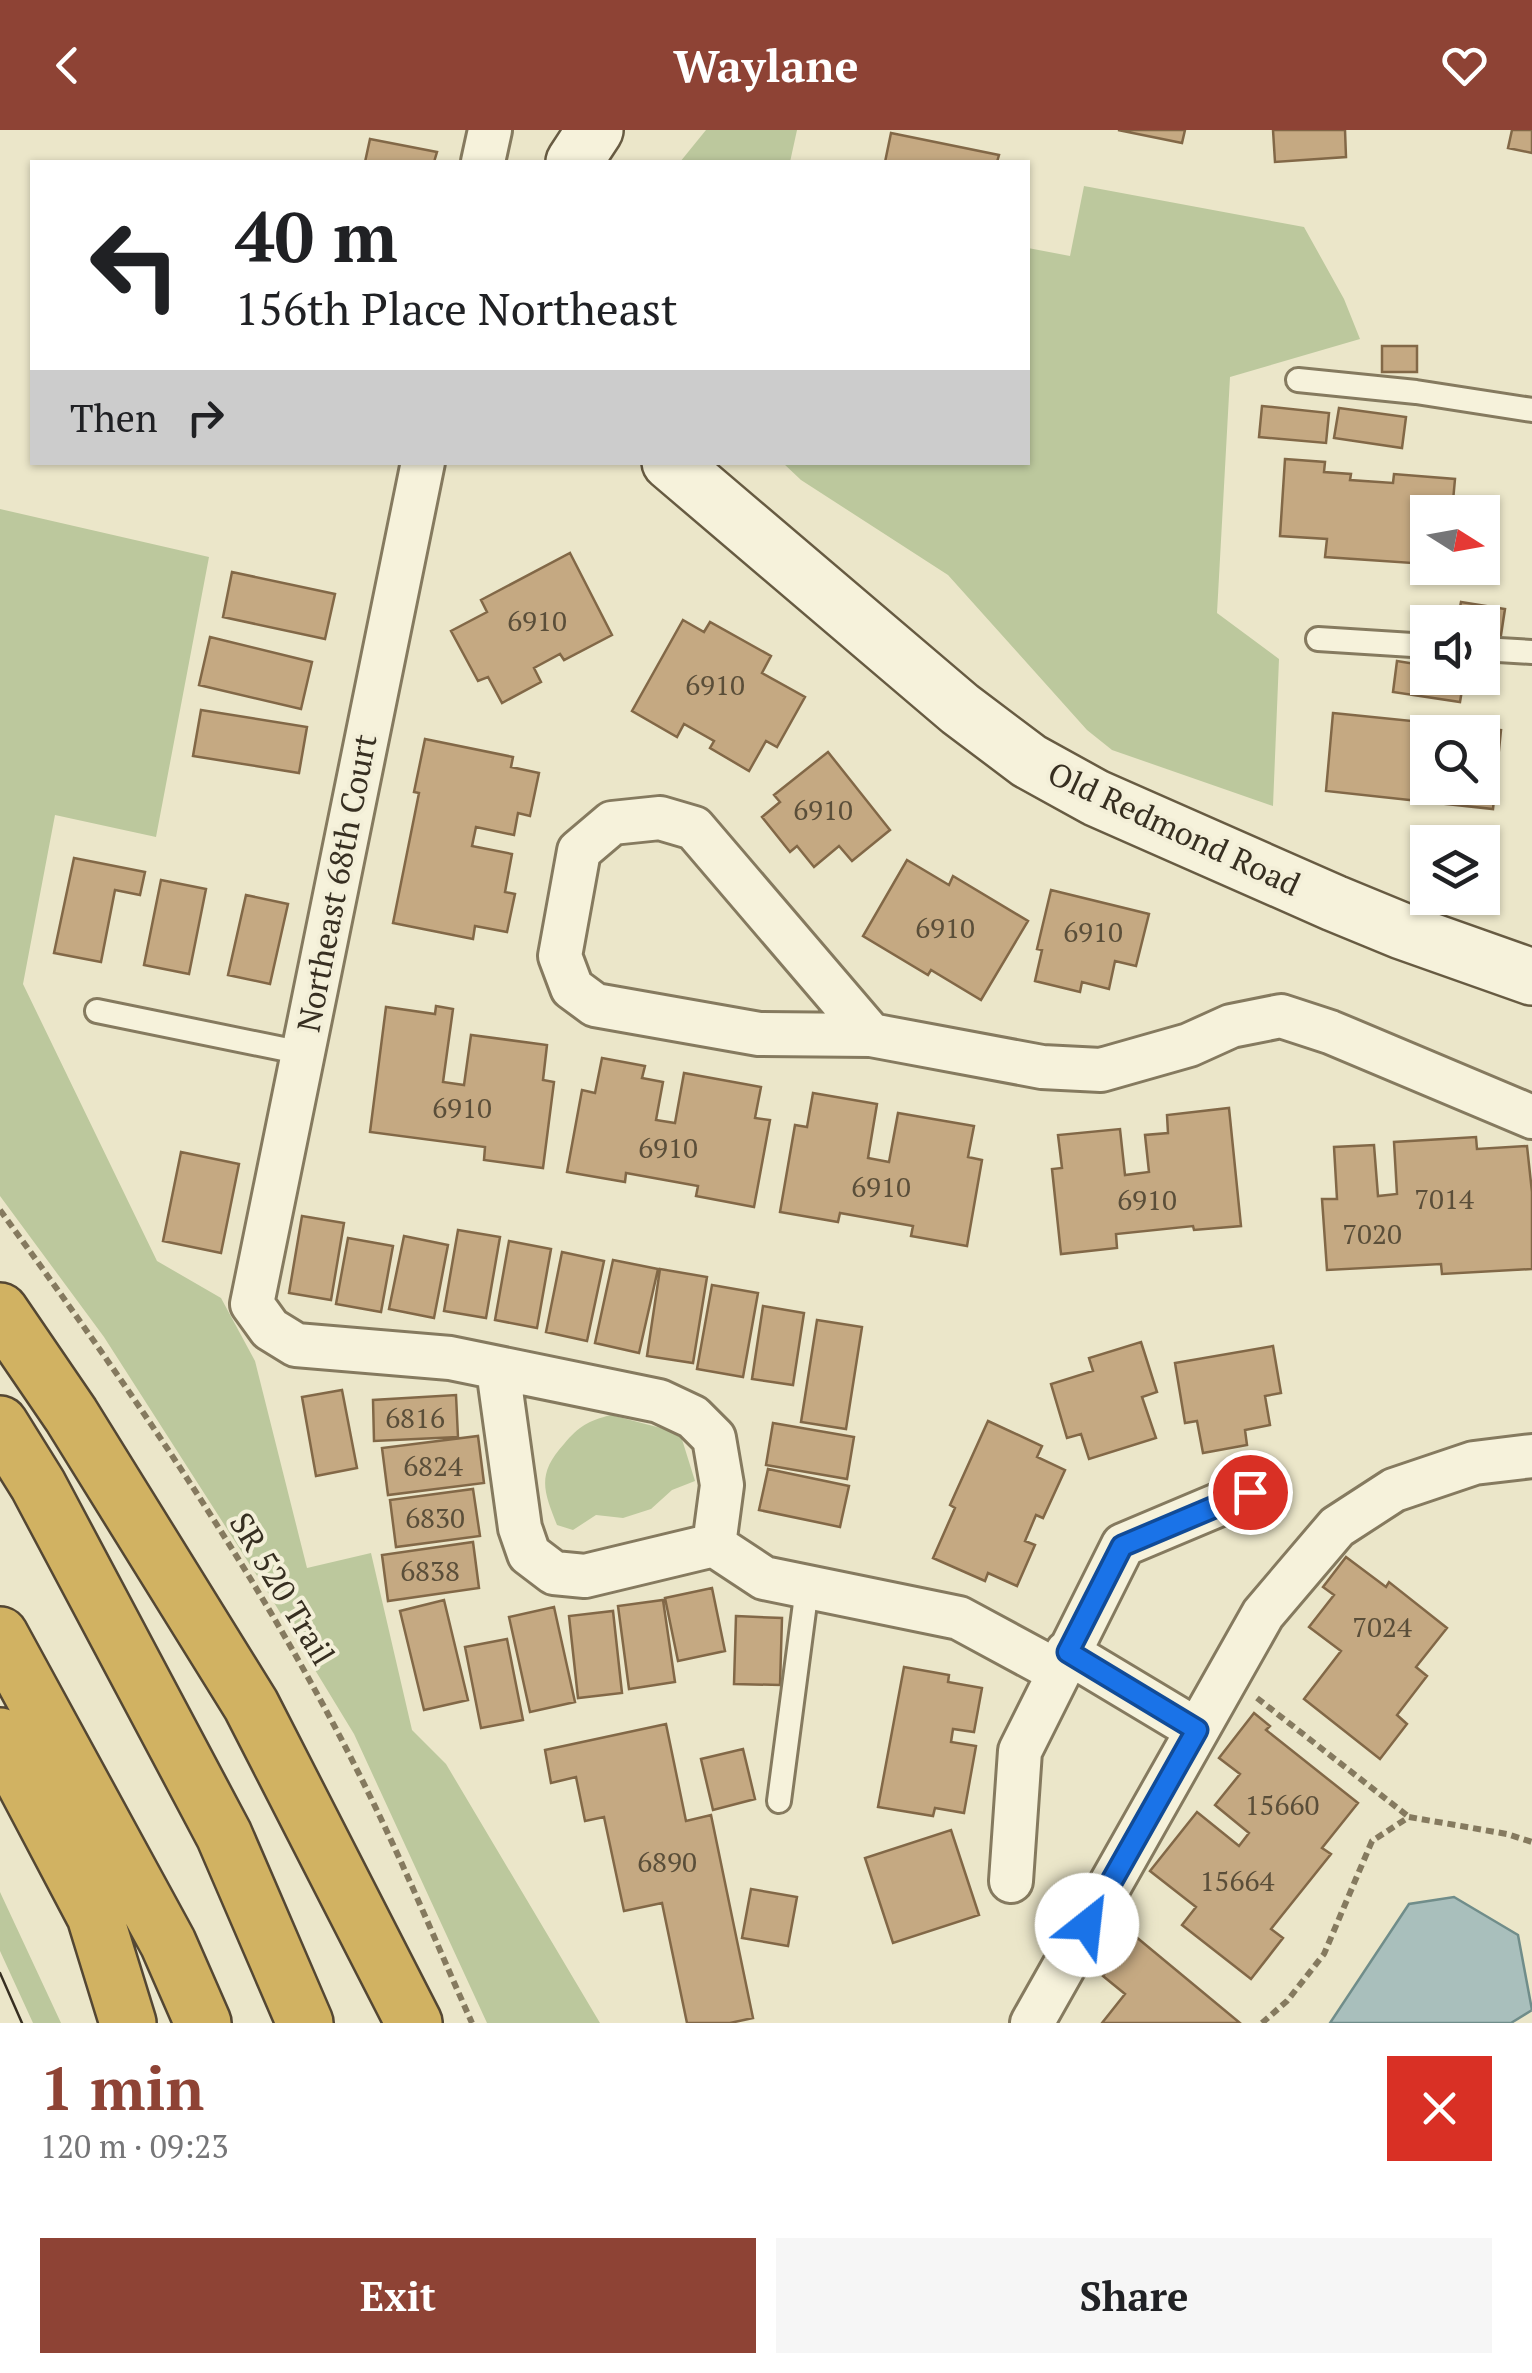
<!DOCTYPE html>
<html lang="en">
<head>
<meta charset="utf-8">
<style>
	:root { --surface:#fff; --page:#f6f6f6; --text:#202124; --muted:#757577; --accent:#8e4335 }
	body { margin:0; font-family:"PT Serif",serif; background:var(--page); color:var(--text); height:100vh; display:flex; flex-direction:column; font-size:38px; white-space:nowrap }
	* { box-sizing:border-box; margin:0 }
	p { font-size:32px; color:var(--muted) }
	.icon { flex:none; width:55px; height:55px; fill:none; stroke:currentColor; stroke-width:2; stroke-linecap:round; stroke-linejoin:round }
	.map { position:relative; height:1893px; overflow:hidden }
	.side { display:flex; flex-direction:column; background:var(--surface); flex:1 }
	.side>* { flex:none }
	.banner { position:absolute; left:30px; top:30px; width:1000px; height:305px; border-radius:0px; box-shadow:0 2px 8px #0004; background:#fff; color:var(--text); overflow:hidden }
	.needle { width:65px; rotate:101deg }
	.fabs { position:absolute; left:1410px; top:365px; display:grid; gap:20px }
	.fabs a { display:grid; place-items:center; width:90px; height:90px; border-radius:0px; background:var(--surface); box-shadow:0 2px 8px #0004; font-size:50px }
	.pin { position:absolute; display:grid; place-items:center; width:85px; height:85px; color:#fff; margin:-42px; border:5px solid #fff; border-radius:50%; box-shadow:0 2px 10px #0007 }
	.me { position:absolute; width:110px; margin:-55px; rotate:29deg; stroke-linejoin:round; filter:drop-shadow(0 0 8px #0008) }
	.turn { display:flex; align-items:center; gap:35px; height:210px; padding:0 40px; font-size:45px }
	.turn .icon { width:130px; height:130px; stroke-width:2.5 }
	.turn b { display:block; font-size:70px; line-height:85px }
	.then { display:flex; align-items:center; height:95px; padding:0 40px; background:#0003; gap:20px; font-size:38px }
	.round { display:grid; place-items:center; flex:none; width:105px; height:105px; border-radius:0px; background:var(--page) }
	.overview { display:flex; align-items:center; justify-content:space-between; height:170px; padding:0 40px }
	h1 { font-size:60px; font-weight:700; line-height:75px; color:var(--accent) }
	.button { display:flex; gap:20px; margin-top:auto; padding:20px 40px }
	.button a { flex:1; height:115px; border-radius:0px; background:var(--accent); color:#fff; font-size:40px; font-weight:700; line-height:115px; text-align:center }
	.button a+a { background:var(--page); color:var(--text) }
	header { display:flex; justify-content:space-between; align-items:center; height:130px; padding:0 40px; background:var(--accent); color:#fff; font-size:45px; font-weight:700 }
	.map>svg:first-child { display:block }
	.green { fill:#bcc89d }
	.water { fill:#a9bfbc; stroke:#708d8a; stroke-width:2.5 }
	.building { fill:#c5a982; stroke:#826847; stroke-width:2.5; fill-rule:evenodd }
	.lines { fill:none; stroke-linecap:round; stroke-linejoin:round }
	.service-casing { stroke:#857a5f; stroke-width:28 }
	.minor-casing { stroke:#857a5f; stroke-width:48 }
	.secondary-casing { stroke:#675b42; stroke-width:60 }
	.motorway-casing { stroke:#544733; stroke-width:60 }
	.path { stroke:#857a5f; stroke-width:6; stroke-dasharray:8 5; stroke-linecap:butt }
	.service { stroke:#f6f2db; stroke-width:22 }
	.minor { stroke:#f6f2db; stroke-width:42 }
	.secondary { stroke:#f6f2db; stroke-width:55 }
	.motorway { stroke:#d1b262; stroke-width:55 }
	.tram { stroke:#372f21; stroke-width:2.5 }
	.route-casing { stroke:#114b97; stroke-width:25 }
	.route { stroke:#1a73e8; stroke-width:18 }
	.labels { text-anchor:middle; stroke-width:8; stroke-linejoin:round; paint-order:stroke }
	.number-label { font-size:28px; fill:#5a4e39 }
	.street-label { font-size:32px; fill:#372f21; stroke:#f3efd8 }
</style>
</head>
<body>
<header><svg class="icon" aria-label="back" viewBox="0 0 24 24"><path d="M15 5l-7 7 7 7"/></svg>Waylane<svg class="icon" aria-label="heart" viewBox="0 0 24 24"><path d="M12 20l-8-8c-3-5 5-10 8-4 3-6 11-1 8 4z"/></svg></header>
<div class="map">
<svg width="1532" height="1893" viewBox="0 0 1532 1893">
	<rect width="100%" height="100%" fill="#ebe6c9"/>
	<!-- green -->
	<path class="green" d="M706,0H797L790,32H680Z
		M1084,56L1304,97L1344,169L1360,209L1230,247L1217,483L1279,529L1273,676L1112,620L1087,600L948,445L801,350L783,333L1028,332V118L1070,126Z
		M0,379L209,427L156,707L55,685L23,854L157,1131L221,1168L255,1231L307,1438L371,1423L412,1600L446,1634L600,1893H487L354,1604L270,1466L104,1207L0,1066Z
		M611,1285L680,1303L695,1351L672,1360L651,1379L623,1388L596,1385L573,1400L557,1395C543,1360 537,1344 564,1314C579,1296 588,1291 611,1285Z
		M0,1762L61,1893H33L0,1821Z"/>
	<!-- water -->
	<path class="water" d="M1454,1767L1518,1805L1532,1880L1511,1893H1330L1409,1774Z"/>
	<!-- building -->
	<path class="building" d="M1118,0H1185L1182,13Z
		M1273,0H1345L1346,27L1275,32Z
		M1512,0H1532V23L1508,18Z
		M891,3L999,25L997,32H885Z
		M370,9L437,22L434,32H365Z
		M1382,216H1417V242H1382Z
		M1262,276L1329,283L1326,313L1259,307Z
		M1339,278L1406,287L1402,318L1334,308Z
		M1285,329L1325,332L1324,342L1351,344L1350,350L1393,353L1394,344L1455,349L1452,382H1428V415L1413,414L1412,433L1325,427L1327,409L1280,406Z
		M570,423L612,505L564,530L560,524L534,538L541,552L502,573L488,547L478,551L451,501L487,482L481,470Z
		M232,442L335,464L325,509L223,487Z
		M1461,472L1505,479L1501,505L1482,502V492H1457Z
		M683,490L704,502L710,492L771,526L762,543L805,567L777,617L766,611L749,641L710,618L714,611L684,594L677,607L632,581Z
		M210,507L312,532L301,579L199,555Z
		M1397,531L1428,536V548H1464L1460,572L1393,562Z
		M201,580L307,597L299,643L193,626Z
		M1333,583L1501,600L1493,679L1326,661ZM1428,602H1482V658H1428Z
		M425,609L513,627L511,637L539,643L530,686L518,683L514,705L476,697L472,716L512,724L505,762L515,764L507,802L475,796L473,809L393,793L419,663L414,662Z
		M828,622L890,700L852,731L839,716L814,737L797,716L790,722L762,687L780,672L774,665Z
		M74,728L145,742L140,765L115,760L101,832L54,823Z
		M907,730L949,755L953,746L1028,791L981,870L931,840L928,845L863,806Z
		M161,750L206,759L189,844L144,835Z
		M1051,760L1149,784L1136,836L1115,831L1109,859L1082,852L1080,862L1035,851L1042,820L1037,819Z
		M246,765L288,774L270,854L228,845Z
		M436,876L453,879L443,952L464,955L471,905L547,915L543,950L554,952L543,1038L484,1030L485,1017L370,1002L386,877L435,884Z
		M602,928L645,936L642,948L663,952L656,990L675,993L684,943L761,957L755,988L770,990L754,1077L696,1066L698,1056L626,1043L625,1052L567,1042L582,960L595,963Z
		M813,963L877,974L868,1028L889,1032L898,983L974,996L968,1027L982,1030L967,1116L911,1106L913,1096L840,1083L838,1092L780,1082L795,995L807,997Z
		M1229,978L1241,1096L1194,1100L1193,1096L1116,1104L1117,1118L1061,1124L1052,1039L1062,1038L1058,1005L1120,999L1125,1045L1149,1042L1145,1005L1168,1003L1167,985Z
		M1476,1007L1477,1019L1527,1016L1532,1062V1139L1442,1144L1441,1134L1327,1140L1322,1069H1337L1334,1017L1374,1015L1378,1066L1397,1064L1394,1012Z
		M181,1022L239,1034L221,1123L163,1111Z
		M302,1086L344,1093L331,1170L289,1163Z
		M458,1100L500,1107L486,1188L444,1181Z
		M404,1106L448,1115L434,1188L389,1179Z
		M348,1108L393,1116L381,1182L336,1174Z
		M509,1111L551,1119L537,1198L495,1190Z
		M562,1122L604,1131L587,1211L546,1202Z
		M613,1130L658,1139L639,1223L595,1213Z
		M660,1139L707,1147L693,1233L647,1226Z
		M712,1155L758,1163L743,1247L697,1239Z
		M763,1176L804,1183L793,1255L752,1249Z
		M817,1190L862,1197L846,1299L801,1292Z
		M1141,1212L1157,1262L1142,1267L1156,1308L1089,1329L1081,1304L1067,1308L1051,1254L1093,1241L1089,1228Z
		M1273,1216L1281,1263L1265,1266L1270,1295L1245,1300L1247,1315L1203,1323L1197,1291L1185,1293L1175,1233Z
		M342,1260L357,1338L316,1346L302,1267Z
		M456,1265L458,1307L374,1311L373,1270Z
		M988,1291L1042,1316L1037,1327L1065,1340L1043,1388L1036,1385L1025,1411L1035,1415L1017,1456L988,1443L985,1451L933,1428L955,1378L950,1375Z
		M773,1293L854,1307L847,1349L766,1335Z
		M478,1306L484,1353L388,1365L382,1318Z
		M768,1339L849,1356L840,1397L759,1380Z
		M473,1359L480,1406L396,1417L390,1370Z
		M473,1412L479,1458L388,1471L382,1425Z
		M1346,1427L1386,1457L1389,1452L1447,1498L1416,1537L1427,1546L1397,1585L1407,1594L1380,1629L1304,1569L1341,1521L1309,1497L1334,1465L1323,1457Z
		M712,1458L725,1521L678,1531L665,1468Z
		M444,1470L468,1570L424,1580L400,1481Z
		M663,1470L675,1552L629,1559L618,1476Z
		M554,1477L575,1572L530,1582L509,1487Z
		M613,1481L622,1563L578,1568L569,1486Z
		M736,1486L782,1488L780,1555L734,1554Z
		M507,1509L523,1590L481,1598L465,1517Z
		M904,1537L949,1545L948,1552L982,1558L974,1602L953,1599L951,1612L976,1616L964,1683L935,1678L933,1686L878,1677Z
		M1254,1583L1270,1596L1266,1600L1358,1673L1322,1718L1331,1724L1271,1799L1283,1808L1251,1849L1182,1795L1196,1777L1150,1741L1197,1682L1239,1716L1249,1703L1215,1675L1240,1644L1219,1628Z
		M666,1594L686,1691L711,1685L753,1888L730,1893H687L662,1773L624,1781L604,1687L585,1691L576,1647L551,1653L545,1620Z
		M743,1619L755,1669L713,1680L701,1629Z
		M951,1700L979,1785L893,1813L865,1728Z
		M751,1759L797,1767L788,1816L742,1808Z
		M1135,1806L1240,1893H1102L1125,1864L1103,1846Z"/>
	<g class="lines">
		<!-- service casing -->
		<g class="service-casing">
			<path id="service" d="M1298,250L1416,262L1532,280
				M1318,509L1428,516
				M1482,519L1532,522
				M97,881L303,923
				M779,1671L807,1458"/>
		</g>
		<!-- minor casing -->
		<g class="minor-casing">
			<path id="minor" d="M483,32L490,0
				M423,332L252,1174L270,1199L296,1215L450,1228L659,1271L693,1287L714,1308L722,1355L714,1415
				M871,905L694,698L660,688L612,693L579,721L560,826L572,858L595,875L759,904L871,905L1042,937L1101,940L1189,915L1231,896L1281,886L1330,902L1532,987
				M498,1239L520,1398L529,1424L554,1443L585,1446L714,1415L764,1448L959,1488L1057,1541
				M1067,1522L1197,1600
				M1011,1751L1020,1621L1123,1415L1251,1361
				M1032,1893L1263,1484L1337,1397L1394,1360L1474,1333L1532,1326"/>
		</g>
		<!-- secondary casing -->
		<g class="secondary-casing">
			<path id="secondary" d="M574,32L595,0
				M670,332L960,579L1029,631L1096,668L1334,773L1402,801L1532,847"/>
		</g>
		<!-- motorway casing -->
		<g class="motorway-casing">
			<path id="motorway" d="M0,1181L71,1285L251,1575L414,1893
				M0,1294L38,1355L224,1705L305,1893
				M0,1505L168,1813L203,1893
				M0,1606L95,1786L128,1893"/>
		</g>
		<!-- path -->
		<path class="path" d="M0,1080C134,1264 269,1459 369,1664C406,1739 438,1817 472,1893
			M1257,1568L1409,1687
			M1262,1893L1287,1871L1324,1824L1372,1711L1409,1687L1507,1704L1532,1712"/>
		<!-- service -->
		<use href="#service" class="service"/>
		<!-- minor -->
		<use href="#minor" class="minor"/>
		<!-- secondary -->
		<use href="#secondary" class="secondary"/>
		<!-- motorway -->
		<use href="#motorway" class="motorway"/>
		<!-- tram -->
		<path class="tram" d="M0,1843L22,1893"/>
	</g>
	<g class="lines">
		<!-- route casing -->
		<g class="route-casing">
			<path id="route" d="M1087,1795L1197,1600L1068,1522L1122,1416L1250,1362"/>
		</g>
		<!-- route -->
		<use href="#route" class="route"/>
	</g>
	<g class="labels">
		<!-- number labels -->
		<g class="number-label">
			<text x="537" y="501">6910</text>
			<text x="715" y="565">6910</text>
			<text x="823" y="690">6910</text>
			<text x="945" y="808">6910</text>
			<text x="1093" y="812">6910</text>
			<text x="462" y="988">6910</text>
			<text x="668" y="1028">6910</text>
			<text x="881" y="1067">6910</text>
			<text x="1444" y="1079">7014</text>
			<text x="1147" y="1080">6910</text>
			<text x="1372" y="1114">7020</text>
			<text x="415" y="1298">6816</text>
			<text x="433" y="1346">6824</text>
			<text x="435" y="1398">6830</text>
			<text x="430" y="1451">6838</text>
			<text x="1382" y="1507">7024</text>
			<text x="1282" y="1685">15660</text>
			<text x="667" y="1742">6890</text>
			<text x="1237" y="1761">15664</text>
		</g>
		<!-- street labels -->
		<g class="street-label">
			<text transform="translate(1174 699) rotate(25)" y="11">Old Redmond Road</text>
			<text transform="translate(337 753) rotate(-79)" y="11">Northeast 68th Court</text>
			<text transform="translate(282 1459) rotate(59)" y="11">SR 520 Trail</text>
		</g>
	</g>
</svg>
<div class="fabs">
<a><svg class="needle" viewBox="-14 -14 28 28"><path d="M0-13l5 13h-10z" fill="#e53935"/><path d="M0 13l5-13h-10z" fill="#757577"/></svg></a>
<a><svg class="icon" aria-label="sound" viewBox="0 0 24 24"><path d="M4 9h4l5-4v14l-5-4H4zM17 9q2 3 0 6"/></svg></a>
<a><svg class="icon" aria-label="search" viewBox="0 0 24 24"><circle cx="10" cy="10" r="6"/><path d="M15 15l6 6"/></svg></a>
<a><svg class="icon" aria-label="layers" viewBox="0 0 24 24"><path d="M12 4l9 5-9 5-9-5zM3 14l9 5 9-5"/></svg></a>
</div>
<div class="pin" style="left:1250px;top:1362px;background:#d93025"><svg class="icon" aria-label="arrive" viewBox="0 0 24 24"><path d="M6 21V4h12l-3 4 3 4H6"/></svg></div>
<svg class="me" style="left:1087px;top:1795px" viewBox="-20 -20 40 40"><circle r="19" fill="#fff"/><path d="M0-13L10 11 0 6-10 11z" fill="#1a73e8"/></svg>
<div class="banner">
<div class="turn"><svg class="icon" aria-label="left" viewBox="0 0 24 24"><path d="M17 20v-9H6M10 6l-5 5 5 5"/></svg><div><b>40 m</b>156th Place Northeast</div></div>
<div class="then">Then<svg class="icon" aria-label="right" viewBox="0 0 24 24"><path d="M7 20v-9h11M14 6l5 5-5 5"/></svg></div>
</div>
</div>
<section class="side">
<div class="overview"><div><h1>1 min</h1><p>120 m · 09:23</p></div><a class="round" style="background:#d93025;color:#fff"><svg class="icon" aria-label="close" viewBox="0 0 24 24"><path d="M6 6l12 12M18 6L6 18"/></svg></a></div>
<div class="button"><a>Exit</a><a>Share</a></div>
</section>
</body>
</html>
